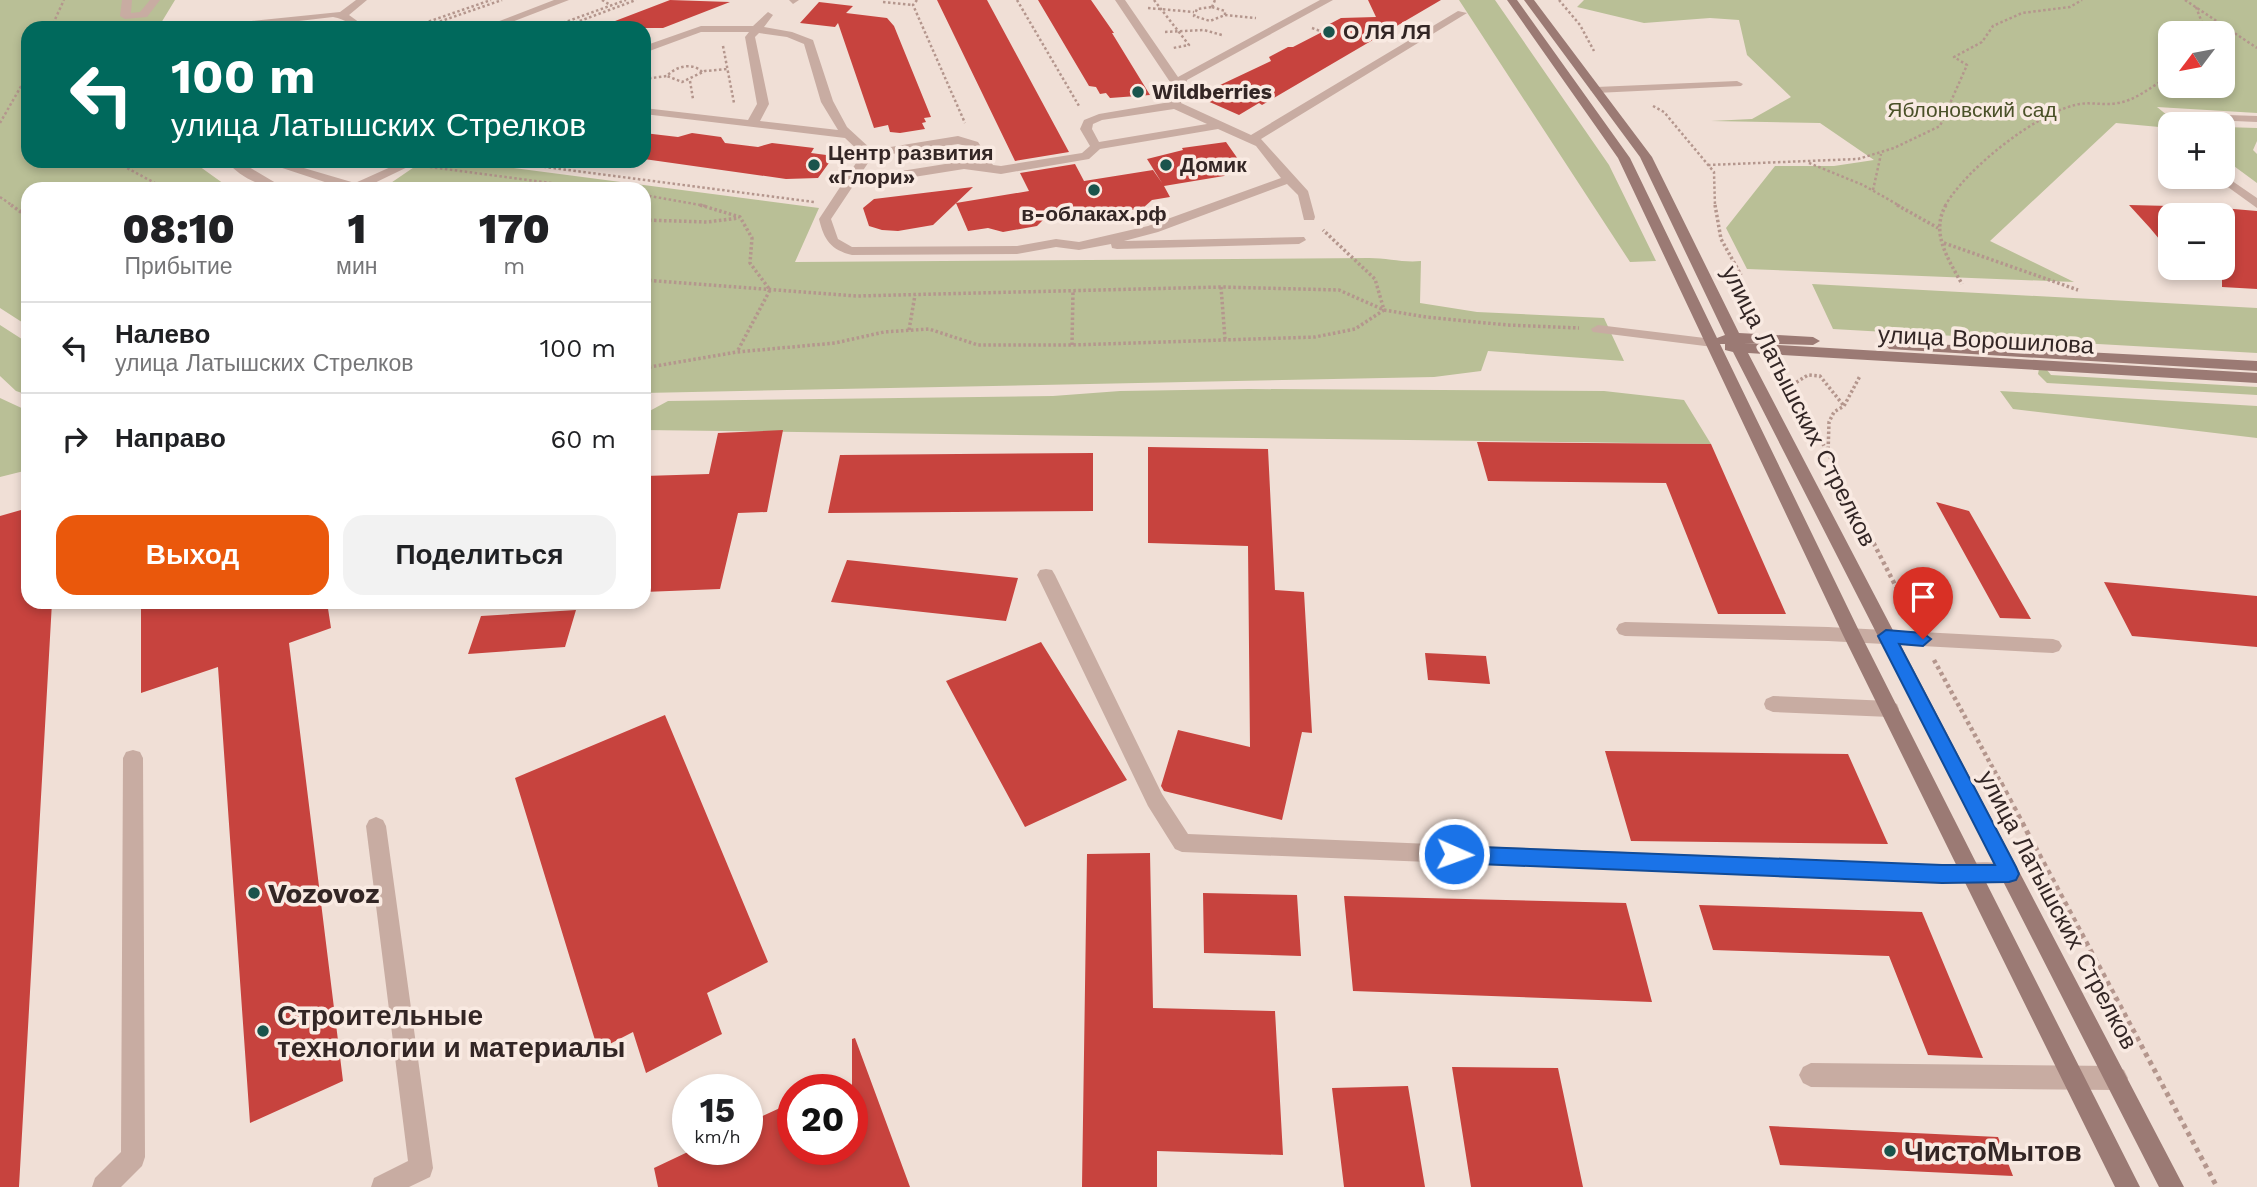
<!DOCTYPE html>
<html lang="ru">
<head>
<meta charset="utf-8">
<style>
	:root { --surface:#fff; --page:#f2f2f2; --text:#202124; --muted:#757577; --line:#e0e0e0; --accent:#ea580c }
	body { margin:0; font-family:"Work Sans",sans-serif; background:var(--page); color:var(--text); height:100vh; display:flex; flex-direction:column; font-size:26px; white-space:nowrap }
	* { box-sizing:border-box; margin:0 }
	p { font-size:23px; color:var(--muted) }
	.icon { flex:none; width:38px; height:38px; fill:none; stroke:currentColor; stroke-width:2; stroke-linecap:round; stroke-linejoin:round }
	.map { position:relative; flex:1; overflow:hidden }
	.side { position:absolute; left:21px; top:182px; width:630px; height:427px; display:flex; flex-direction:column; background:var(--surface); border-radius:21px; box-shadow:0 4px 10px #0003 }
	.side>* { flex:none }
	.guide { position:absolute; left:21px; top:21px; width:630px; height:147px; border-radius:21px; box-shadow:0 4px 10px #0003; background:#00695c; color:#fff; overflow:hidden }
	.needle { width:46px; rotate:238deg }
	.controls { position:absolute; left:2158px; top:21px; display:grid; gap:14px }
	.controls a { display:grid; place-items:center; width:77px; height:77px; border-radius:14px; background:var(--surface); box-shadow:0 4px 10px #0003; font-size:35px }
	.speed { position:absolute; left:672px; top:1074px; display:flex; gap:14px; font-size:35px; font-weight:700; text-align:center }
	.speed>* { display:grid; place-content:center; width:91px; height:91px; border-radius:50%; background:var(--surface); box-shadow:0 4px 10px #0003; line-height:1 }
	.speed small { font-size:18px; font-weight:400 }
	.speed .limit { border:10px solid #d22; background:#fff; color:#111 }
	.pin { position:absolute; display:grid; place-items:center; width:60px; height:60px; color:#fff; margin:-72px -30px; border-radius:50% 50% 50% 0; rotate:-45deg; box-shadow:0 0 7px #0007 }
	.pin .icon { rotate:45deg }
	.me { position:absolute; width:77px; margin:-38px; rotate:92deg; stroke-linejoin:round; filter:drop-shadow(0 0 5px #0008) }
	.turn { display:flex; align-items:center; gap:24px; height:147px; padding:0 35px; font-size:32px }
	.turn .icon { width:91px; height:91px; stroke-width:2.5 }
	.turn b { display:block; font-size:49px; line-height:60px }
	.eta { display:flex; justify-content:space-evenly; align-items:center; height:119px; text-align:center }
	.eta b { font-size:42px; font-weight:800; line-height:49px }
	.primary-button { display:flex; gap:14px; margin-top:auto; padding:14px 35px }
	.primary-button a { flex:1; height:80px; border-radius:21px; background:var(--accent); color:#fff; font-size:28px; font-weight:800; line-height:80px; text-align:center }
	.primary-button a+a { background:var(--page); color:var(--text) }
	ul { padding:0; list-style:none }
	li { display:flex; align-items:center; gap:21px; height:91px; padding:0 35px; border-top:2px solid var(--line) }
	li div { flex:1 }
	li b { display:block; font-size:26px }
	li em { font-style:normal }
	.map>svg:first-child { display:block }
	.green { fill:#b9bf96; fill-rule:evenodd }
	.building { fill:#c7433e }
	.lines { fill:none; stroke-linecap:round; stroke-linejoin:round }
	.path-far3 { stroke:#b4968d; stroke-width:2.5; stroke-dasharray:2.5 2.5; stroke-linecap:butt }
	.path-far2 { stroke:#b4968d; stroke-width:3.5; stroke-dasharray:2.5 2.5; stroke-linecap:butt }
	.path-far1 { stroke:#b4968d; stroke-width:4.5; stroke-dasharray:3.5 3.5; stroke-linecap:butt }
	.path { stroke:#b4968d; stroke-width:5; stroke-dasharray:4.5 4.5; stroke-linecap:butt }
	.lane { fill:#c8aca2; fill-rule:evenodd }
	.street { fill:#c8aca2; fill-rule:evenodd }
	.secondary { fill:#9b7a74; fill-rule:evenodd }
	.route { fill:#1a73e8; stroke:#114b97; stroke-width:2 }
	.poi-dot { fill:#1a544c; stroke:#f9eae2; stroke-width:2.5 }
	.labels { text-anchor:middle; stroke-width:7; stroke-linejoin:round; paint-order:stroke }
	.far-poi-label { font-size:21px; font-weight:bold; fill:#332625; stroke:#f9eae2; text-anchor:start }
	.far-park-label { font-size:21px; fill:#4a5128; stroke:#f9eae2 }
	.street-label { font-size:24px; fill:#332625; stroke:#f9eae2 }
	.near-poi-label { font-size:28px; font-weight:bold; fill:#332625; stroke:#f9eae2; text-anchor:start }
</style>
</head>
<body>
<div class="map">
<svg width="2257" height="1187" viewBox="0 0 2257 1187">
	<rect width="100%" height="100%" fill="#f0dfd6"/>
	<!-- green -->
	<path class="green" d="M0,0H175L158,28H28V161H192L231,189H28V326L0,308Z
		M1459,0H1495L1609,165L1656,261L1630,262Z
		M1584,0H2257V113L2157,107L2178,124H2170V128L2116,123L1990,241L2074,282L1747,269L1726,228L1775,166H1834L1874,160L1820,123L1711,121L1752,119L1791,97L1747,55L1739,20L1710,18L1644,23L1577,7ZM2170,33H2222V86H2170Z
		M2223,127L2257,128V141L2253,150L2257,154V183L2223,158Z
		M423,161H460L819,208L795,262L1369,258C1387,258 1404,263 1421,261L1420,303L1477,312L1604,318L1624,361L1488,351L1481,371L1434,377L644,393V189H382Z
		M1812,284L2257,308V353L1833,329Z
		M0,325L28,343V395L16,391L0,376Z
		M2039,369L2047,370L2051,375L2257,387V395L2047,383L2038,374Z
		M1249,389L1604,391L1684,400L1711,444L644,430V414L668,401L1053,396L1120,391Z
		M2000,391L2257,406V438L2013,409Z
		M0,398L28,411V470L0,477Z"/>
	<!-- building -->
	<path class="building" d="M670,0L730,2L663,28H603L602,26Z
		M937,0H987L1069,152L1015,161Z
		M1038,0H1091L1114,33H1112L1150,95L1110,98L1106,93L1100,94L1096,87L1089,86Z
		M1368,0H1441L1262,105L1259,103L1239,115L1205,100L1219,92L1218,86L1271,61L1269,57L1288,47H1293L1326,30L1324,27L1341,18L1376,17Z
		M819,2L853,6L846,13L887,18L894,26L931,117L924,118L926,122L922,123L925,129L900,133L890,132L888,125L874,128L838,23L835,27L800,23Z
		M644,133L678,137L692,133L721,137L725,143L758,147L772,143L814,148L811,153L834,156L818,178L786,179L644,159Z
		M1226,142L1245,169L1228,172L1224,176L1164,186L1170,197L1152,200L1143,208L1110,214L1095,213L1093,210L1045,218L1037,226L1003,232L988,228L968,231L956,203L1029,191L1020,173L1075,164L1084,181L1153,170L1162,183L1147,159L1183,150L1182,148Z
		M973,187L933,225L898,231L882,230L869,226L863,208L874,199Z
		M2129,205L2170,206V252L2150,228Z
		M2222,208L2257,211V289L2222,287Z
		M783,430L767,512L738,513L720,589L644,592V476L709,474L718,433Z
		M1477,442L1711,444L1786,614H1718L1666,483L1488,481Z
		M1148,447L1268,449L1275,590L1304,592L1312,733L1302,732L1282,820L1164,791L1161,786L1178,730L1250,747L1248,546L1148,543Z
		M1093,453V511L828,513L840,455Z
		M1936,502L1969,511L2031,619L2000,618Z
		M28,508V602H52L19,1187H0V516Z
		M847,560L1018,578L1006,621L831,602Z
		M2104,582L2257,596V647L2132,636Z
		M141,602H327L331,628L289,643L343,1081L250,1123L218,667L141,693Z
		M576,610L565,647L468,654L481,616Z
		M1041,642L1127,780L1025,827L946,681Z
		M1425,653L1486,656L1490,684L1428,680Z
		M665,715L768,962L707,993L722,1034L646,1073L633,1032L598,1050L515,778Z
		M1605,751L1848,754L1888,844L1631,841Z
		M1150,853L1153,1008L1275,1011L1283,1155L1157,1151V1187H1082L1087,854Z
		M1203,893L1297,895L1301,956L1204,953Z
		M1344,896L1626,903L1652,1002L1353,991Z
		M1699,905L1922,912L1983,1058L1928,1055L1889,956L1713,950Z
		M855,1038L910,1187H658L654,1168L692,1150H747V1123L793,1102V1150H852V1039Z
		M1452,1067L1558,1068L1583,1187H1471Z
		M1408,1086L1425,1187H1344L1332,1088Z
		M1769,1126L1998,1137L2013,1176L1780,1165Z"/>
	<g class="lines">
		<!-- path-far3 -->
		<path class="path-far3" d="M602,0L612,6
			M917,0L913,5L965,123
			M1017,0L1079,106
			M1154,0L1189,45L1173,48
			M1559,0L1580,25L1594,51
			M2185,0L2257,48
			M883,2L913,5
			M1212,7L1225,11V15L1210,21L1194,16L1197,9Z
			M1212,7L1215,0
			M2196,7L2206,33
			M1148,8L1194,12
			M1225,15L1256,18
			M51,28L64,0
			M410,28L491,0
			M421,28L502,0
			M549,28L626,0
			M561,28L636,0
			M1312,28L1323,32
			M1165,32L1204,30L1222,35
			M723,46L734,103
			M702,72C693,62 676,66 667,76L682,82L705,71L727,69
			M644,79L667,76
			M644,81V90
			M690,81L693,99
			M1653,106L1664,112L1714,172L1715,206
			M0,123L28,74
			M114,161L166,189
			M499,161L814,202
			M1809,163L1863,185L1900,206
			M1708,165L1858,159L1894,148L1940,126L1967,65L1954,57L1982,42L1993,26L2022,13L2070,7L2082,0
			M430,167L596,189
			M1873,190L1881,154
			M644,195L706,206
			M0,197L13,206
			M1945,206C1965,170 2034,115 2075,105C2089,101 2103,106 2118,103C2137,100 2153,85 2170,76"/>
		<!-- path-far2 -->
		<path class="path-far2" d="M11,205L28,217
			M700,205L740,217L752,238L750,263L770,290L737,352
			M1715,205L1721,239L1741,275
			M1897,205L1938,228
			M1946,205C1930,232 1948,259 1962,284
			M644,220L707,222L739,218
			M1944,243L2078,290
			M644,280L856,296L1221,287L1339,290L1384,310L1426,317L1507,325L1579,328
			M1221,287L1225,339
			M909,330L915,295
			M1072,345L1073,291
			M644,368L737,352L835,343L884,332L929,329L978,345H1072L1315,337L1355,329L1384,310L1375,279L1323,230
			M1787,392V388L1808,375L1820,376L1844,406
			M1798,413L1814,427L1833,463
			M1828,454L1829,422L1834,412L1844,406L1860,376"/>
		<!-- path-far1 -->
		<path class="path-far1" d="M1832,462L1912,618
			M1934,660L2002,785"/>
		<!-- path -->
		<path class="path" d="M2001,783L2217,1187"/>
		<!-- lane -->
		<path class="lane" d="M122,0H132L131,13L140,12L150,0H160L147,17L125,19L120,16Z
			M356,0H367L349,15L367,28C353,28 346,19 333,17L240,28H208L213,25L340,12Z
			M554,0H569L496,28H481Z
			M789,0H799L793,4Z
			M1115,0H1125L1178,77L1320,0H1333L1187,80L1181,103L1251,135L1458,11L1467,13L1261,139L1308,191L1315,217L1314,220H1304L1298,195L1287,184L1158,232L1124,241L1304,237L1306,240L1299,244L1117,249L1112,248L1111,244L1079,250L1056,247L1017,254L852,255C831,250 824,240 819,219L862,154L845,138L644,114V108L748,120L757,104L745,37L749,32H701L644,53V46L701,26H753L768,12L773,15L764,27L792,32L813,40L833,101L847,127L872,150L958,136L978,142L993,165L1001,166L1082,153L1090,146L1080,129L1084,120L1099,114L1170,102L1172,85ZM759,33L787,37L804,44L821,102L838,130L760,121L769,104L755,37ZM1174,109L1207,124L1099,142L1092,129L1093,124L1102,120ZM1218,129L1256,146L1281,178L1148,226L1079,242L1056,239L1017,246L852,247L838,239L831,219L857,180H895L964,169L1001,174L1089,159L1100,149ZM958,144L970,147L980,163L964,161L895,172H862L872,157Z
			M1737,81L1743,84L1741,86L1596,93L1590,90L1596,87Z
			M2169,113L2257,116V122L2165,118L2163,116Z
			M226,161H239L286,189C264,189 241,178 226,161Z
			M261,161H280L355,183L404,161H420L362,189H346Z
			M2222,174L2257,198V208L2214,177H2222Z
			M1046,569L1052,570L1055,575L1162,794L1188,834L1942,865C1965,863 1994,859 2016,867L2019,874L2016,881L2009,883H1942L1182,852L1175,849L1148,806L1037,575L1040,570Z
			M1625,622L1828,627L2053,639L2059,641L2062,646L2059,651L2053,653L1828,641L1625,636L1619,634L1616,629L1619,624Z
			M1773,696L1890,701L1897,704L1899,709L1897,714L1890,717L1773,712L1766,709L1764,704L1766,699Z
			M133,750L140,752L143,758L145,1157L142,1166L121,1187H92L95,1178L121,1152L123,758L126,752Z
			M376,817L383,820L386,826L433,1168L430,1177L409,1187H371L374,1178L408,1161L366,826L369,820Z
			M1811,1063L2116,1066L2124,1070L2128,1078L2124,1086L2116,1090L1811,1087L1803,1083L1799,1075L1803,1067Z"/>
		<!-- street -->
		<path class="street" d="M1598,325L1713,339L1720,343L1713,347L1593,332L1591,329Z"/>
		<!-- secondary -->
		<path class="secondary" d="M1507,0H1517L1630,158L1717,338L1725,335L1640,157L1524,0H1534L1652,157L1739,333L1813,337L1820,341L1813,345L1744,343L2257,373V383L1748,353L2184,1187H2159L1733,352L1725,350V344H1720L1861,635L2140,1187H2115L1843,635L1618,158Z
			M1894,342L2257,361V371L1889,349L1887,346Z"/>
	</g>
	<!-- route -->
	<path class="route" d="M1886,630L1923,633L1931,639L1923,646L1899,644L2016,867L2019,874L2016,880L2009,882L1942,883L1454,863L1447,860L1444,854L1447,848L1454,846L1942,865H1995L1878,636Z"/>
	<!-- markers -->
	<g class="poi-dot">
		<circle cx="1329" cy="32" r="7"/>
		<circle cx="1138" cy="92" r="7"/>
		<circle cx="814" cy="165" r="7"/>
		<circle cx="1166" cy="165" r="7"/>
		<circle cx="1094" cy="190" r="7"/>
		<circle cx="254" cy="893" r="7"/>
		<circle cx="263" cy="1031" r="7"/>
		<circle cx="1890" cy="1151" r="7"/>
	</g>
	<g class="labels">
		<!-- far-poi labels -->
		<g class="far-poi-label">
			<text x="1343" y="39">О ЛЯ ЛЯ</text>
			<text x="1152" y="99">Wildberries</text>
			<text x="828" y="160">Центр развития<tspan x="828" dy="24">«Глори»</tspan></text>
			<text x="1180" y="172">Домик</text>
			<text x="1094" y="221" text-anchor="middle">в-облаках.рф</text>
		</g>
		<!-- far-park labels -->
		<g class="far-park-label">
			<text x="1972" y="117">Яблоновский сад</text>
		</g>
		<!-- street labels -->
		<g class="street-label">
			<text transform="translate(1986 340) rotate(3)" y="8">улица Ворошилова</text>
			<text transform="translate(1799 406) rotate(63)" y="8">улица Латышских Стрелков</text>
			<text transform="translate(2058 910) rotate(62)" y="8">улица Латышских Стрелков</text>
		</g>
		<!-- near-poi labels -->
		<g class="near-poi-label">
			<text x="268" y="903">Vozovoz</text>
			<text x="277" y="1025">Строительные<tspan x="277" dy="32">технологии и материалы</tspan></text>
			<text x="1904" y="1161">ЧистоМытов</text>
		</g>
	</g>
</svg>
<div class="controls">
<a><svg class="needle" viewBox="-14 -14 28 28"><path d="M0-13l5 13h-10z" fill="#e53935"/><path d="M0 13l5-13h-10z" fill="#757577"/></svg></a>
<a>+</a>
<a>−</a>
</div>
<div class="speed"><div>15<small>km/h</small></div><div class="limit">20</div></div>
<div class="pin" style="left:1923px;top:639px;background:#d93025"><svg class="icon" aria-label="arrive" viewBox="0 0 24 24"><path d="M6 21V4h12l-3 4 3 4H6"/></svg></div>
<svg class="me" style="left:1454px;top:854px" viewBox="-20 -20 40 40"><circle r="17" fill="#1a73e8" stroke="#fff" stroke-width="3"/><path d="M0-11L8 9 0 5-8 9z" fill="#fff"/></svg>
<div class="guide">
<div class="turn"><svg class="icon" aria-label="left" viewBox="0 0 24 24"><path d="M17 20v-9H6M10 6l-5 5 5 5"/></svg><div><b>100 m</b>улица Латышских Стрелков</div></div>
</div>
<section class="side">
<div class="eta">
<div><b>08:10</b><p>Прибытие</p></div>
<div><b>1</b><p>мин</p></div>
<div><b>170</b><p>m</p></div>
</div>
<ul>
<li><svg class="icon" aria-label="left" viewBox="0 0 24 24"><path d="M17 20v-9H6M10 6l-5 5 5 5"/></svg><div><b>Налево</b><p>улица Латышских Стрелков</p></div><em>100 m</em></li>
<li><svg class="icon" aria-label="right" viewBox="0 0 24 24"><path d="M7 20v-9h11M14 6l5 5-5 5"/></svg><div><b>Направо</b></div><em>60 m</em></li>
</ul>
<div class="primary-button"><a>Выход</a><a>Поделиться</a></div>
</section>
</div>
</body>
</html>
